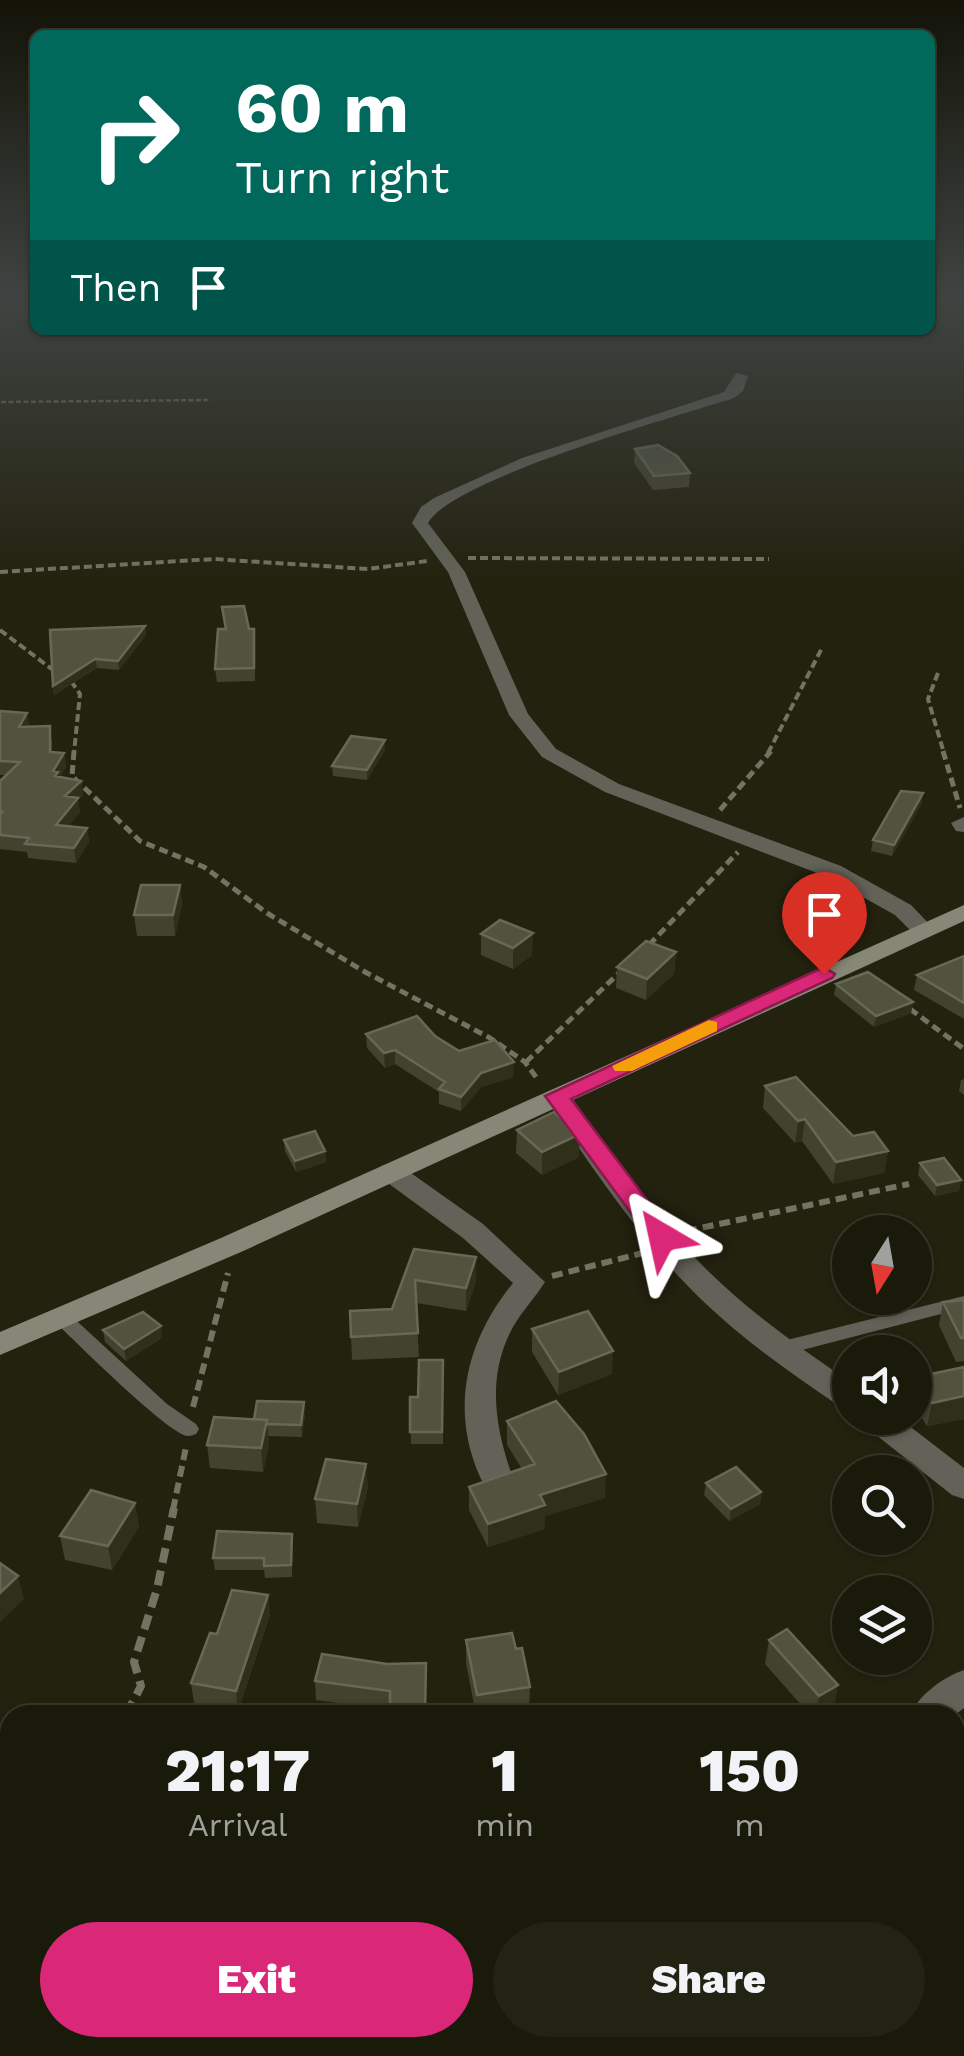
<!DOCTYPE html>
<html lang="en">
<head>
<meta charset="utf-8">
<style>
	:root { --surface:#1a1a0b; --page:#232314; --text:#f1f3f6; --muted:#9fa19d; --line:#38382c; --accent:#db2777 }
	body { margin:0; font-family:"Work Sans",sans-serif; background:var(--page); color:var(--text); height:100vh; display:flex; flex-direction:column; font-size:38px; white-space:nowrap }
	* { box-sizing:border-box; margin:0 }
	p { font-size:32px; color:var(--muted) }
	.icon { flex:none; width:55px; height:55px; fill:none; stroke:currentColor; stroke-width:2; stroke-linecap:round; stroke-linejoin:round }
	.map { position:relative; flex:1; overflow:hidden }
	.drawer { position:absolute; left:0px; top:1705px; width:965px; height:352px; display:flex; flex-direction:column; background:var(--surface); border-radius:30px 30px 0 0; box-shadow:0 2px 8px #0004,0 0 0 2px var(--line) }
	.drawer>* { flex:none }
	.top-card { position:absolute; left:30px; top:30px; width:905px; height:305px; border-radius:15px; box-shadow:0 2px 8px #0004,0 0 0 2px var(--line); background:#00695c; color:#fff; overflow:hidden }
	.needle { width:65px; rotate:191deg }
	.fabs { position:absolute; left:832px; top:1215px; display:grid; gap:20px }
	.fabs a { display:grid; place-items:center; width:100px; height:100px; border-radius:50%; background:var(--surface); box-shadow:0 2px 8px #0004,0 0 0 2px var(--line); font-size:50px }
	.pin { position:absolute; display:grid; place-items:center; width:85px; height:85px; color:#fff; margin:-102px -42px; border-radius:50% 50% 50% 0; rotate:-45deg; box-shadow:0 0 10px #0007 }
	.pin .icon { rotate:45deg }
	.me { position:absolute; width:110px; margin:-55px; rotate:324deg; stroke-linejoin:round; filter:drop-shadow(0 0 8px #0008) }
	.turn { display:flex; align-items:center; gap:35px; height:210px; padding:0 40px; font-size:45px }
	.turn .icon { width:130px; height:130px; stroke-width:2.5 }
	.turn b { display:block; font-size:70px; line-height:85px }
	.then { display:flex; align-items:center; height:95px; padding:0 40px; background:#0003; gap:20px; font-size:38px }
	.eta { display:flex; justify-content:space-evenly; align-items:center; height:170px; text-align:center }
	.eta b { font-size:60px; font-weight:800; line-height:70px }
	.primary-button { display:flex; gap:20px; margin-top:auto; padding:20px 40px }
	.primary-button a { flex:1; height:115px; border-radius:60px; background:var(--accent); color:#fff; font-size:40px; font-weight:800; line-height:115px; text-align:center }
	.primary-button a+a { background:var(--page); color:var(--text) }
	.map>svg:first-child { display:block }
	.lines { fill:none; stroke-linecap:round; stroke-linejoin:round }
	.path-far4 { stroke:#737362; stroke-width:2.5; stroke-dasharray:5 2.5; stroke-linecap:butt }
	.path-far3 { stroke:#737362; stroke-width:4; stroke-dasharray:8 4; stroke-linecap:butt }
	.path-far2 { stroke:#737362; stroke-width:5; stroke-dasharray:9 5; stroke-linecap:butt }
	.path-far1 { stroke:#737362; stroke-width:6; stroke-dasharray:11 6; stroke-linecap:butt }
	.path { stroke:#737362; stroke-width:8; stroke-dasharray:15 8; stroke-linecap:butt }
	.lane { fill:#626258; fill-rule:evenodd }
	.street { fill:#626258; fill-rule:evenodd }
	.secondary { fill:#878778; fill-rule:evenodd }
	.wall { fill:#42422e }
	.shaded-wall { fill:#2f2f1a }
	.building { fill:#52533f; stroke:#676855; stroke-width:2.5 }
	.route { fill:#db2777; stroke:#8e194d; stroke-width:2.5 }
	.slow { fill:#f59e0b }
</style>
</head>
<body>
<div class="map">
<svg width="964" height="2056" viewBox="0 0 964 2056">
	<rect width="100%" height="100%" fill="#23220f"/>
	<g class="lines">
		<!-- path-far4 -->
		<path class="path-far4" d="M1,402L211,400"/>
		<!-- path-far3 -->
		<path class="path-far3" d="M468,558L769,559
			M0,572L214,559L368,569L427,561
			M0,630L57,673
			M938,673L928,699L944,753
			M71,681L80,694L74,753
			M768,753L822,648"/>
		<!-- path-far2 -->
		<path class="path-far2" d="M74,751L72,776L140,841L204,867L267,913L365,972L490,1038L525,1062L539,1081
			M943,751L960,808
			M720,810L771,751
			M649,945L738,852
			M910,1009L964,1049
			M526,1062L619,973"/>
		<!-- path-far1 -->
		<path class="path-far1" d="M686,1231L909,1184
			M552,1276L643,1253
			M193,1407L228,1273
			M173,1510L186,1447"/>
		<!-- path -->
		<path class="path" d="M126,1715L141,1686L134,1662L157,1589L174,1508
			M955,1742L964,1743
			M0,1930L10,1890"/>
		<!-- lane -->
		<path class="lane" d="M964,1296V1308L779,1356L773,1354L770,1349L773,1344L779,1342Z
			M61,1310L67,1312L167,1404L196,1424L199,1429L196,1434C193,1435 191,1436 188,1436C169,1435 74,1340 55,1322L52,1317L55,1312Z"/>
		<!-- street -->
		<path class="street" d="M736,373L748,376L743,391L734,398C678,416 452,479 428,523L465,572L528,714L556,749L619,784L841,866L911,905L935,930L931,935H915L895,915L825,876L605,792L542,757L509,715L448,572L412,523L421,507L434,498L522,458L724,392Z
			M964,817V832L956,831L951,823Z
			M557,1088L566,1090C611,1150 652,1214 704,1267C748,1311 799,1347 850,1382V1410L839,1406C792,1374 746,1342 705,1303C642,1243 592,1168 544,1096Z
			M391,1163L401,1166L483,1224L545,1282C535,1298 522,1311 513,1327C486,1376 495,1428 513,1478L509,1487L497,1491L485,1487C448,1416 464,1343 513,1283L463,1238L381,1178L377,1172L381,1166Z
			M861,1418H899L964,1468V1499L952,1495L866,1427Z
			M964,1670V1708L955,1715H910C919,1695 943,1677 964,1670Z
			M799,2048H841V2056H799Z"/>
		<!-- secondary -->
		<path class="secondary" d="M964,905V921L241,1252L0,1355V1332L221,1238Z"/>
	</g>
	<!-- wall -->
	<path class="wall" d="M635,449L690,473L689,487L653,490L634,463Z
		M222,607L249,629L255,642V681L217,682L215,669L225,629Z
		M145,626L146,635L119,670L97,668L54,695L53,686Z
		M0,711L52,739V753H64L66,767L60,777L81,781L83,795L78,800L80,812L69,826L87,828L89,842L76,863L28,858L27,852L0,849V781L6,775H0Z
		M385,750L367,780L333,776L332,766Z
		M922,803L892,856L871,851L873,840Z
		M180,885L182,905L175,936H137L134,915Z
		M481,934L532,955L513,969L481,955Z
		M676,952L674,974L646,1000L616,988L617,967Z
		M964,956V1019L914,990L917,975Z
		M836,984L913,1002L911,1013L874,1027L834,995Z
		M366,1034L435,1036L459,1051L513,1077L481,1087L461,1111L439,1104V1092L395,1064L385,1068L367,1048Z
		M964,1079V1095L959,1091L961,1080Z
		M765,1086L853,1136L888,1151L884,1173L833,1184L802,1141L795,1143L763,1108Z
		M517,1130L579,1157L542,1175L516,1153Z
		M284,1140L325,1151L326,1162L296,1172L285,1151Z
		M920,1163L961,1180L959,1191L935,1196L918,1175Z
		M414,1249L476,1281L466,1311L416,1303L419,1357L352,1360L350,1311L392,1309Z
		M964,1300V1361L956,1362L939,1325L943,1302Z
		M532,1329L612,1374L558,1395L532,1352Z
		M103,1330L162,1338L126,1361L105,1342Z
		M443,1360V1444H411L410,1397H418Z
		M964,1367V1419L927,1426L915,1407L916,1377Z
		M305,1414L302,1437L268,1436L269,1444L263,1472L210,1468L207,1445L254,1419Z
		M507,1421L605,1498L545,1516V1529L488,1547L469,1510V1487L522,1469L507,1445Z
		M706,1483L761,1492L760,1504L729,1521L704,1495Z
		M368,1487L358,1527L317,1523L315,1499Z
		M135,1503L139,1527L112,1570L65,1560L60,1536Z
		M292,1534V1577L265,1578L264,1570H215L213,1558Z
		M268,1595L270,1615L238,1711L194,1703L191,1683L217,1634Z
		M466,1640L516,1649L530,1687L529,1710L498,1715H476L466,1663Z
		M769,1640L834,1708L823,1715H810L765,1664Z
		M426,1663V1715H390V1710L316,1700L315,1681L387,1664Z
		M691,2048H719L718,2056H701L690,2054Z"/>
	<!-- shaded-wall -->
	<path class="shaded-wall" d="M145,626L146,635L119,670L118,661Z
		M95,659L97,668L54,695L53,686Z
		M27,713L30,727H19Z
		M385,740V750L367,780V770Z
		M64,753L66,767L59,779L60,786L53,771Z
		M81,781L83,795L78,800L80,812L58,840L56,825L65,796Z
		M923,793L922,803L892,856L894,845Z
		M87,828L89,842L76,863L74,848Z
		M180,885L182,905L175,936L173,915Z
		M533,933L532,955L513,969V948Z
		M676,952L674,974L646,1000L647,979Z
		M913,1002L911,1013L874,1027L876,1016Z
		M395,1050V1064L385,1068L384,1053Z
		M514,1062L513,1077L481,1087L461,1111V1097L481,1073Z
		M805,1119L802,1141L795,1143L798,1121Z
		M580,1134L579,1157L542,1175V1152Z
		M325,1151L326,1162L296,1172L295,1161Z
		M888,1151L884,1173L833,1184L836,1162Z
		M961,1180L959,1191L935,1196L937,1185Z
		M476,1257V1281L466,1311V1288Z
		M161,1326L162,1338L126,1361L124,1349Z
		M613,1351L612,1374L558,1395L559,1372Z
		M964,1396V1419L927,1426L932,1403Z
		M304,1402L305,1414L302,1437L301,1425Z
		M267,1420L269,1444L263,1472L261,1448Z
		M366,1464L368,1487L358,1527L357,1504Z
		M606,1474L605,1498L545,1516V1529L488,1547V1524L540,1495Z
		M761,1492L760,1504L729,1521L731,1509Z
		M135,1503L139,1527L112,1570L108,1546Z
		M18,1576L24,1599L0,1622V1593Z
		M268,1595L270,1615L238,1711L236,1691Z
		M838,1685L834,1708L823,1715H816L819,1696Z
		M102,2048H112L113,2056H99Z"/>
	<!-- building -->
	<path class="building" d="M658,445L677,456L690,473L654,476L635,449Z
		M244,606L249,629H254V668L215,669L218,629H226L222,607Z
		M145,626L118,661L95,659L53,686L50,630Z
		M0,711L27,713L19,727L50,726V752L64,753L53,771L58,772L55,776L81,781L65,796L78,798L56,825L87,828L74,848L25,844L29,838L0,835V815L2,812H0V781L20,762L0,761Z
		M351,736L385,740L367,770L332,766Z
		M901,791L923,793L894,845L873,840Z
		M141,885H180L173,915H134Z
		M500,920L533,933L513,948L481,934Z
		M646,941L676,952L647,979L617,967Z
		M964,956V1003L917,975Z
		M868,972L913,1002L876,1016L836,984Z
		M417,1016L435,1036L459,1051L495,1040L514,1062L481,1073L461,1097L439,1089L445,1082L395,1050L384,1053L366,1034Z
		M796,1077L853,1136L874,1132L888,1151L836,1162L805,1119L798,1121L765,1086Z
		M554,1112L580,1134L542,1152L517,1130Z
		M315,1131L325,1151L295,1161L284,1140Z
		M944,1158L961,1180L937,1185L920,1163Z
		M414,1249L476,1257L466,1288L415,1280L418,1333L351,1337L350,1311L392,1309Z
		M964,1300V1338H961L943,1302Z
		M588,1311L613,1351L559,1372L532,1329Z
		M143,1312L161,1326L124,1349L103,1330Z
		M419,1360H443L442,1432H410V1397H418Z
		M964,1367V1396L932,1403L916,1377Z
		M257,1401L304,1402L301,1425L267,1424V1420L254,1419Z
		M556,1401L584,1434L606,1474L540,1495L545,1505L488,1524L469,1487L535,1464L507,1421Z
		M214,1417L267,1420L261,1448L207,1445Z
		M326,1459L366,1464L357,1504L315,1499Z
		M736,1467L761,1492L731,1509L706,1483Z
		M91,1490L135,1503L108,1546L60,1536Z
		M217,1531L292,1534L291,1565L264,1566V1558H213Z
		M0,1563L18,1576L0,1593Z
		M232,1590L268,1595L236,1691L191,1683L210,1633L217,1634Z
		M787,1629L838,1685L819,1696L769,1640Z
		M512,1633L516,1649L522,1648L530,1687L477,1695L466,1640Z
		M322,1654L387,1664L426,1663L425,1715H390V1691L315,1681Z
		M54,2048H102L99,2056H51Z
		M349,2048H403V2056H349Z
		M523,2048H576L589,2050V2056H522Z"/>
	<!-- sky -->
	<linearGradient id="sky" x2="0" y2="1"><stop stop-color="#131308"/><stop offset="0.51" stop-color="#3f4442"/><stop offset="1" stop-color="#3f4442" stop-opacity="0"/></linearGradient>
	<rect width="964" height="582" fill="url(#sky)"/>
	<!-- route -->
	<path class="route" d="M824,967L835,974L832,978L571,1099L675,1237L671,1243H653L545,1096Z"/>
	<!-- slow -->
	<path class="slow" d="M709,1020L717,1022V1031L632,1071H615L612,1066Z"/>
</svg>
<div class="fabs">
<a><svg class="needle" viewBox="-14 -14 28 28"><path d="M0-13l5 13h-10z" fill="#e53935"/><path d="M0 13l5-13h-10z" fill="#9fa19d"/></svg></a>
<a><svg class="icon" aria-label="sound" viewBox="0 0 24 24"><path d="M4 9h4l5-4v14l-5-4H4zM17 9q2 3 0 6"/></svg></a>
<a><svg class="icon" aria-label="search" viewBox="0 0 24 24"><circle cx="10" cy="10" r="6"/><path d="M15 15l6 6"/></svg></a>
<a><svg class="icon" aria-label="layers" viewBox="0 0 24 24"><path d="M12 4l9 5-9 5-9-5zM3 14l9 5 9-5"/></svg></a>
</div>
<div class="pin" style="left:824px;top:974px;background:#d93025"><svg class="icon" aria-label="arrive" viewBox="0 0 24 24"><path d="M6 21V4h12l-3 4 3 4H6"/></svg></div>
<svg class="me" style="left:662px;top:1237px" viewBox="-20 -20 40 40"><path d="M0-17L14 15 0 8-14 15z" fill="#db2777" stroke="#fff" stroke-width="4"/></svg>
<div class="top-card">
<div class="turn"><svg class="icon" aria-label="right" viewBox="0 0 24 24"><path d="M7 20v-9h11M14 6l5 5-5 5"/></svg><div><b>60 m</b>Turn right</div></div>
<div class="then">Then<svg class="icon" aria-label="arrive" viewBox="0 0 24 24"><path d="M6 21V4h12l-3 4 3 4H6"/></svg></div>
</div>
<section class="drawer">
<div class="eta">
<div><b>21:17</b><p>Arrival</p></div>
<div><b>1</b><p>min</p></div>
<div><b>150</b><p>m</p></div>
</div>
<div class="primary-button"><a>Exit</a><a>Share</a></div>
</section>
</div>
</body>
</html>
